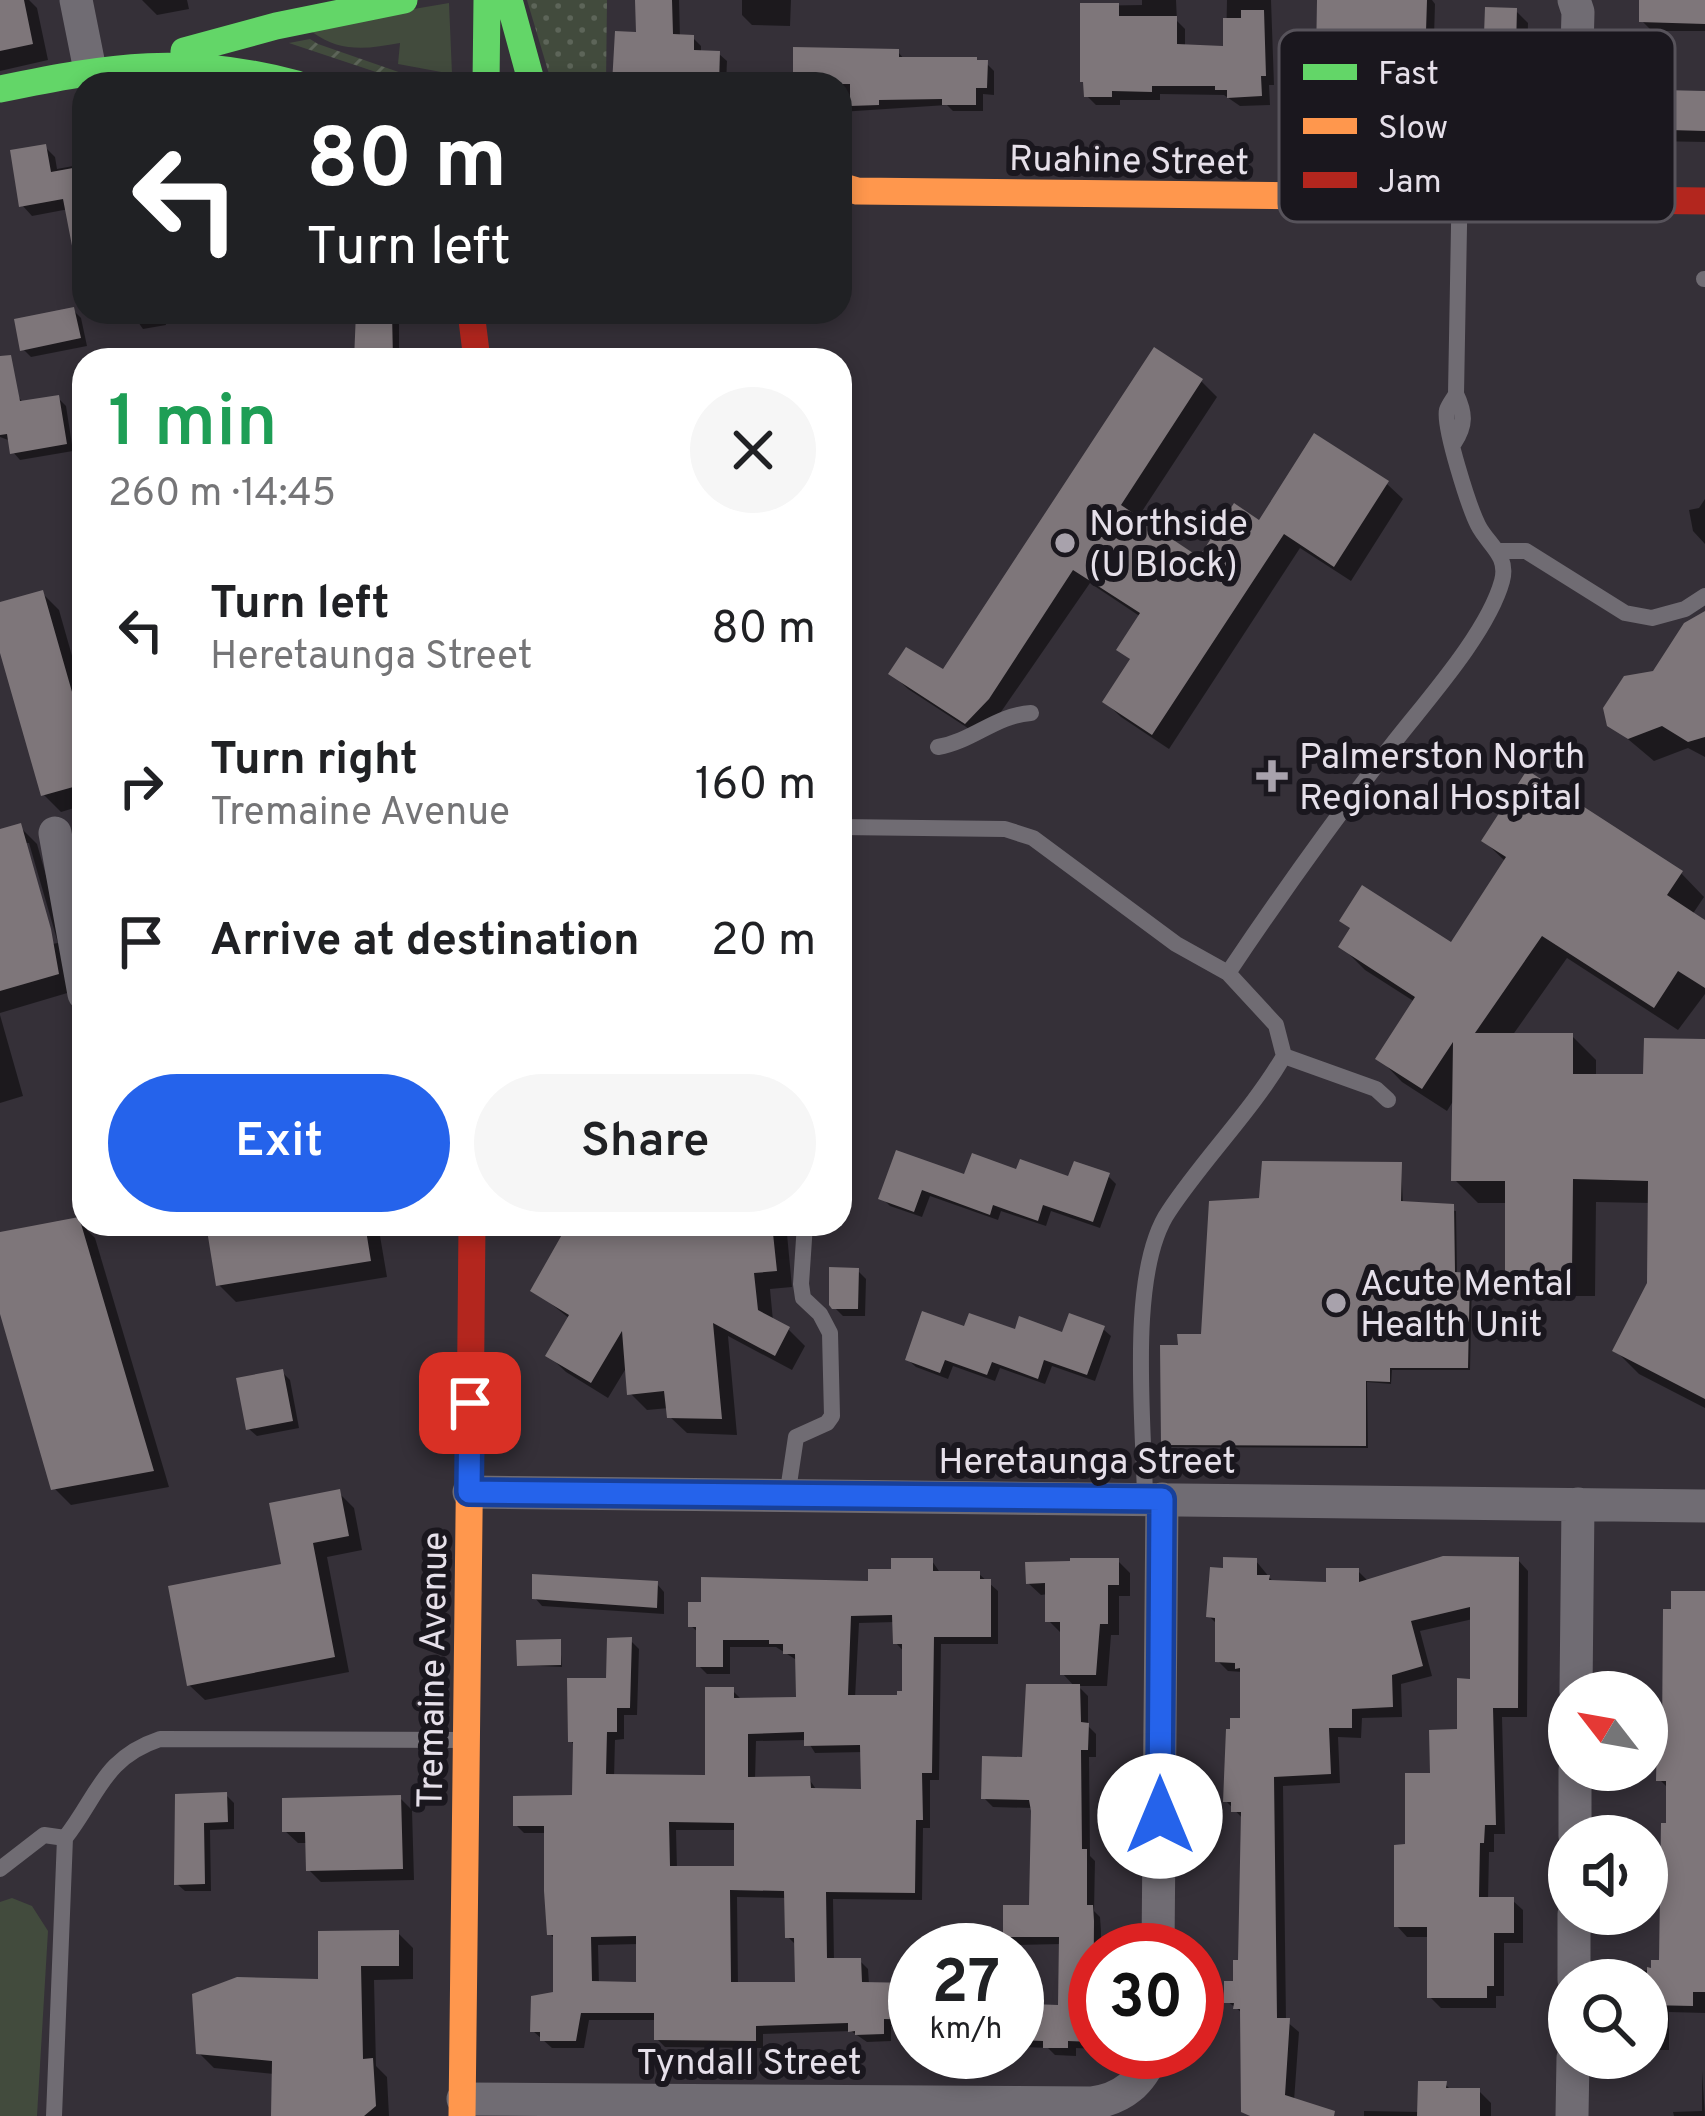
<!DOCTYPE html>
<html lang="en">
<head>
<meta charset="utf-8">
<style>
	:root { --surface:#fff; --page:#f6f6f6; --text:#202124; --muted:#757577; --accent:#2563eb }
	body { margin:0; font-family:Overpass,sans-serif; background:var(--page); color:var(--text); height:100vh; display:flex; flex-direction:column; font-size:45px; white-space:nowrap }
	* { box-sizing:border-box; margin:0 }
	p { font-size:39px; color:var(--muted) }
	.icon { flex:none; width:66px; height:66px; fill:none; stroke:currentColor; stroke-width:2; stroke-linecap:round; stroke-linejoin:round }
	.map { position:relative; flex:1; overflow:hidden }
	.sheet { position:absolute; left:72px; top:348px; width:780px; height:888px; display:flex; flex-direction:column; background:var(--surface); border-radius:36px; box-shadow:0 6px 18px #0003 }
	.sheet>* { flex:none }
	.guide { position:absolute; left:72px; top:72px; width:780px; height:252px; border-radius:36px; box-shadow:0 6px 18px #0003; background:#202124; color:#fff; overflow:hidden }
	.needle { width:78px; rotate:301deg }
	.tools { position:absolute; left:1548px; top:1671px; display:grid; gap:24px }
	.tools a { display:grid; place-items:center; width:120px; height:120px; border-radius:50%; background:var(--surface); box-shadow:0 6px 18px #0003; font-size:60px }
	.speed { position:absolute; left:888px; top:1923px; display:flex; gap:24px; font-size:60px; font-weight:700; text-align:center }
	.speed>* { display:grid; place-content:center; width:156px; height:156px; border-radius:50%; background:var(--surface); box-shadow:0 6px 18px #0003; line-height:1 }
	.speed small { font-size:30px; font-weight:400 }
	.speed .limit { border:18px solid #d22; background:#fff; color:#111 }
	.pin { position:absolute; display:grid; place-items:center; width:102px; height:102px; color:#fff; margin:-51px; border-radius:24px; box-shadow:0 6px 18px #0006 }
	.me { position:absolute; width:132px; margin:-66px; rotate:0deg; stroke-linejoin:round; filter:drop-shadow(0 0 9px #0008) }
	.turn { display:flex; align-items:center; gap:42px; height:252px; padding:0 36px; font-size:54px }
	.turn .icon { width:156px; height:156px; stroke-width:2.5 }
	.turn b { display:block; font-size:84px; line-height:102px }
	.round { display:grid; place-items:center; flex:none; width:126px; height:126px; border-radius:63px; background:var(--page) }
	.head { display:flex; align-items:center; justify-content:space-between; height:204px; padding:0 36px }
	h1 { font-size:72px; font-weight:600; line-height:90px; color:#1e9e55 }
	.cta { display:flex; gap:24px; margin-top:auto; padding:24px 36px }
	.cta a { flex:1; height:138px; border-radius:72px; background:var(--accent); color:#fff; font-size:48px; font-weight:600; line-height:138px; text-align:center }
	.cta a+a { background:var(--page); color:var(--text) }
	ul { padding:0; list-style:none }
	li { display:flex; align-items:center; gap:36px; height:156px; padding:0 36px }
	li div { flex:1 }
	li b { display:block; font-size:45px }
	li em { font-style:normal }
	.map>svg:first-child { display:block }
	.grass { fill:#424b3d }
	.park { fill:url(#park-dots) }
	.garden { fill:url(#garden-furrows) }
	.shadow { fill:#0007; fill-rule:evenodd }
	.building { fill:#7e767a; fill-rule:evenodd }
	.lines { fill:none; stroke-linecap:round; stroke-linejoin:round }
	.lane { stroke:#706c73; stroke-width:16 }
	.street { stroke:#706c73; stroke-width:33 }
	.fast { stroke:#63d668; stroke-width:27 }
	.slow { stroke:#ff974d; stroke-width:27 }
	.jam { stroke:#b3261e; stroke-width:27 }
	.route-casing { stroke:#184099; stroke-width:30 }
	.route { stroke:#2563eb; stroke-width:21 }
	.poi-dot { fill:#a8a2ac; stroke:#1a171e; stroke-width:4.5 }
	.labels { text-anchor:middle; stroke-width:12; stroke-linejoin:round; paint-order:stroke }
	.street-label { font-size:36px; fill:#e6e0ea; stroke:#1a171e }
	.poi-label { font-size:36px; fill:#e6e0ea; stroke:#1a171e; text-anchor:start }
	.key { fill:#1a171e; stroke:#57535b; stroke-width:3 }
	.key-label { font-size:33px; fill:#e6e0ea }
</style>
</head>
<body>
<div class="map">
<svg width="1705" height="2116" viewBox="0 0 1705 2116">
	<defs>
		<pattern id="park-dots" width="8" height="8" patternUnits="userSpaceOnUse" patternTransform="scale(3)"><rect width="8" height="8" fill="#424b3d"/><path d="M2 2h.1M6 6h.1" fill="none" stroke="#5d6559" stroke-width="1.8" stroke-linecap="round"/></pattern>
		<pattern id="garden-furrows" width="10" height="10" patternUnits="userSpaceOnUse" patternTransform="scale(3)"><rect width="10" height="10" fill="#424b3d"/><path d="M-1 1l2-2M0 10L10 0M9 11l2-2" fill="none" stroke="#5d6559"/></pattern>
	</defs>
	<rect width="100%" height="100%" fill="#353038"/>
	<!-- grass -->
	<path class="grass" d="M449,3L452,74L398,64L400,43C367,49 341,53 312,32L314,26Z
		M12,1898L32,1906L48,1931L37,2116H0V1902Z"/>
	<!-- park -->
	<path class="park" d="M527,0H607L606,84H552Z"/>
	<!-- garden -->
	<path class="garden" d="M310,39L318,44L433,84H412L289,43Z"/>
	<!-- shadow -->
	<path class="shadow" d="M0,0H29L37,8L48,60L0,71Z
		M187,0L189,9L157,15L142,0Z
		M638,0H679L680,38H693L701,46V53L719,54L727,61L726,84H615L639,35Z
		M742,0H791L790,26L752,25L742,15Z
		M1142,0H1176L1177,21L1185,29V47L1226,49L1227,0H1271L1274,85H1269L1270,105L1240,106L1224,95L1160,94V100H1120V105H1096L1087,96L1083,6L1142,5Z
		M1319,0H1432L1435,4L1431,135L1396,133L1387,125L1327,124L1318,115Z
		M1642,0H1705V31H1652L1642,21Z
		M1516,11L1528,23L1525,140L1483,139L1470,126Z
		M898,52L905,60L986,63L994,71V95L983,94V111H953L947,105L840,112V84H796Z
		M1663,71L1675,84V93L1705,94V142L1651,141L1638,128Z
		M45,147L55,157L57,169L84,164V271L69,209L32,216L22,205Z
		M73,310L81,318L87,346L31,357L23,349Z
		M131,312H164L166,325L143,329Z
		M359,312H409V324H399V360H339V355H358Z
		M1201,381L1217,397L1137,519L1200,561L1260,524L1315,437L1387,484L1403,499L1351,581L1300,548L1169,749L1121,717L1105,702L1132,661L1120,649L1141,617L1090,583L983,738L908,689L892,674L944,673Z
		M18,397L25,404L58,398L66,406L73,451L20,460L13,452L11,441L0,437V400Z
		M1705,499V544L1693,531L1689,510L1699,508Z
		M42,593L59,610L84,698V805L61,812L44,795L0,642V605Z
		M1705,617V757L1688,748L1654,761L1610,724Z
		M20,827L37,844L67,949L74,991L0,1013V832ZM23,843H29L58,943L52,944Z
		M1484,841L1681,873L1704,897L1692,915L1705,923V994L1678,1030L1567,958L1512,1036H1572L1596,1060V1077H1646L1705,1042V1408L1639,1374L1615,1350L1650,1284L1651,1203L1596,1202L1595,1296H1531L1508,1272V1203H1478L1454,1179L1455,1098L1447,1111L1402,1082L1379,1058L1415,1002L1365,970L1341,946H1452L1506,862Z
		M0,1015L23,1096L0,1103Z
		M1401,1165L1403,1204L1456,1211L1457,1275L1472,1279L1470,1370H1392L1391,1384L1367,1382L1368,1448L1167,1447L1164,1444L1182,1348L1204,1337L1262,1201Z
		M1018,1172L1070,1180L1108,1176L1116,1184L1100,1228L1051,1211L1046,1226L1001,1211L998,1220L930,1196L922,1217L890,1206L882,1198L966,1178Z
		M78,1221L95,1238L169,1487L71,1505L54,1488L0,1303V1235Z
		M229,1224H378L387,1277L236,1302L219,1285Z
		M567,1224H776L787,1234L792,1287L770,1289L773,1321L788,1329L805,1346L792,1370L728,1336L737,1435L687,1433L670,1417L669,1408L647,1410L630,1393L628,1365L608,1398L566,1372L549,1356L570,1319L534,1290L567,1231Z
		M858,1271L866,1279L865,1316H843L834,1307Z
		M1103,1329L1111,1336L1095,1381L1052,1366L1045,1384L1000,1368L995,1381L953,1366L948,1379L916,1367L908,1360L966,1330L1064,1336Z
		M282,1372L290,1380L299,1428L257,1436L249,1429Z
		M339,1493L354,1508L362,1550L327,1557L349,1672L205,1700L189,1685Z
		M1518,1560L1528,1571L1527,1717H1502L1505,1834H1494V1852H1489L1488,1900H1512L1523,1910V1943H1504V1996H1496V2008H1441L1430,1997V1937H1407L1397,1926L1408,1847L1433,1776L1460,1732L1473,1682V1619L1420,1631L1432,1676L1401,1684L1402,1717L1362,1718L1361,1738L1338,1737L1340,1783L1283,1786L1286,2021L1299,2032L1294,2101L1312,2116H1250L1244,2111L1241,2012L1227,2001L1241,1963L1244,1820L1226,1801L1243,1721V1672L1228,1671L1218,1661V1625L1209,1616L1256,1561L1274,1583L1330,1585L1358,1571L1369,1582Z
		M932,1561L941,1574H979L998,1591V1644H941L939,1780H930V1828H923L922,1900L833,1899L834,1961H860L868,1969L869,1984H915V2027L891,2026V2041L867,2042L851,2031L763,2034V2048L665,2047L657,2039V2020H589L584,2048H552L533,2031L556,1994V1940L550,1934L547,1833H524L516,1825L574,1798L575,1746L571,1741L630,1640L639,1649L637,1715H624V1739L615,1740L614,1778H708L732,1690L741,1699L799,1700L798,1661L776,1647H730V1674H707L699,1666V1633L691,1626L871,1584L894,1572ZM895,1622L896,1643L905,1653V1694L900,1698H855L859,1623ZM807,1740L815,1753L864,1752V1792H818L809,1779H755L756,1741ZM676,1830H737L736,1869H677ZM737,1897L787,1898L788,1937L797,1946L798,1985H738ZM639,1944V1985L599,1984L598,1945Z
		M1118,1561L1130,1573V1596H1119V1635H1111L1107,1686H1078L1088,1696V1726L1096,1734V1757H1089L1090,1856L1095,1861L1094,1911L1100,1917L1101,1931V1950H1095V2049L1076,2048V2056L1055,2055L1048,2048L1025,2047L1017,2039L1061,2007L1062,1944L1015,1945L1006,1936L1032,1908V1808L993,1807L984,1798L1025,1760L1075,1687L1063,1674L1060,1632L1048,1620V1594L1041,1595L1028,1583Z
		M657,1584L664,1592V1614L542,1606L535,1598Z
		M1705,1594V2013L1669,2012V2050H1647V1980H1642V1970L1654,1971L1662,1963L1669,1826L1667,1787L1659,1779L1665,1738Z
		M560,1642L562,1667L519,1665Z
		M226,1795L234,1803V1829L210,1830L211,1891H185L177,1884V1797Z
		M400,1798L412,1810L414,1880L321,1882L309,1870L308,1843H298L285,1831Z
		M398,1933L413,1948V1979L374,1980L376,2066L387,2077L389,2116H274V2074L214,2068L199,2053Z
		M1702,2071L1705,2116H1674L1673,2112L1702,2111Z
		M1445,2084L1452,2091H1479L1491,2103V2116H1364V2111L1420,2112Z"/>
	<!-- building -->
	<path class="building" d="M0,0H24L33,44L0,51Z
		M635,0H672L673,34L694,35V50L720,51L719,84H612L615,31L636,32Z
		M1317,0H1427L1423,126L1383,125V116H1315Z
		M1639,0H1705V24L1639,22Z
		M1080,3H1119V16H1177V44L1223,46V18H1241V10H1264L1266,76H1261L1262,96L1227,98V90H1215V86H1152V92L1112,91V97H1084L1083,82H1080Z
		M1485,7L1517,8L1514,129L1467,128L1469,90H1482Z
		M793,47L899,49V57H977V60H988L987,88H976V105H942V99L879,100V105L850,106V84H793Z
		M1637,67L1664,68L1663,90L1705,91V131L1635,129Z
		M46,144L51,172L84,166V250L73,251L63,199L19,207L10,150Z
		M74,307L81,338L20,351L14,319Z
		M356,312H392L393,360H354Z
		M1154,347L1203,379L1121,505L1199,557L1234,503L1259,520L1314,433L1389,481L1334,567L1284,534L1152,735L1102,702L1130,659L1116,650L1140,613L1073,570L989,699L965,724L888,674L906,647L943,669Z
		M11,355L20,401L59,395L67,444L10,454L7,434L0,435V356Z
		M43,590L84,734V784L41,796L0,653V602Z
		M1705,611V737L1688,742L1662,726L1628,739L1607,726L1603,708L1624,676L1653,671L1684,623Z
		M1527,770L1683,871L1667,895L1705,920V988L1678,971L1654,1008L1542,936L1475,1033H1573V1074H1643L1644,1038L1705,1039V1399L1612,1351L1647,1283L1648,1181L1573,1179L1572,1274L1505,1273V1181H1451L1453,1042L1422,1089L1375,1059L1415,997L1338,947L1350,928L1339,921L1362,885L1451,942L1506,857L1481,841Z
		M21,823L51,929L59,974L0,991V829Z
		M896,1150L964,1174L972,1153L1016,1169L1020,1159L1068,1176L1074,1161L1110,1173L1093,1222L1043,1205L1038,1221L993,1205L990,1215L922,1190L914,1212L878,1199Z
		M1262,1161L1402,1162L1401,1201L1454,1204L1455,1272L1470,1273L1468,1368H1390V1382L1366,1381V1446L1161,1445L1160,1345H1178L1177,1334H1201L1209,1201L1259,1198Z
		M79,1217L154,1471L51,1490L0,1314V1232Z
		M206,1224H365L371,1261L216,1286Z
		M568,1224H772L777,1271L754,1273L758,1310L790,1327L775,1356L713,1323L722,1419L667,1418L664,1391L627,1395L622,1331L591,1383L545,1356L569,1315L530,1291Z
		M829,1267L859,1268L858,1309H832L829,1305Z
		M922,1311L964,1326L969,1313L1015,1329L1019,1316L1062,1332L1069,1313L1105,1326L1087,1375L1044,1360L1038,1379L992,1362L987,1375L945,1360L940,1373L905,1360Z
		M283,1369L293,1421L246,1430L236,1378Z
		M340,1489L349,1536L313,1543L335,1657L187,1686L168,1586L281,1564L269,1503Z
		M1443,1556L1519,1557L1518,1708H1493L1496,1825H1485L1484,1843H1480L1479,1897H1514V1933H1494V1986H1487V1998H1427V1927H1394V1845L1405,1844V1773H1430L1429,1730L1457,1729V1678L1470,1679V1607L1411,1621L1423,1666L1392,1675L1393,1707L1352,1709V1728H1329L1331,1774L1274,1777L1277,2018H1290L1285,2095L1335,2111L1334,2116H1250L1241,2112L1240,2009H1233L1234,2003H1224V1981H1233V1960H1238L1241,1812H1231V1802H1223L1226,1729H1230V1718H1240V1668L1235,1669V1663L1215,1662V1618L1206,1617L1210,1567L1223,1568V1557L1257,1558V1575H1270L1269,1580L1326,1582V1568H1359V1582Z
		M891,1558H933V1571H980V1579H991V1637H934L932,1773H922L923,1820H916L915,1893L826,1892L827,1958H861L862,1982L915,1983V2020L884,2019V2034L855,2035V2031L848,2032V2023L756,2026V2041L654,2040V2013H581L576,2041H540V2032H530L531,1996L553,1992V1935H547L544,1891V1826H513V1796L572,1795L573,1742H568L567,1678H606L607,1638L632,1637L630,1708H617V1732H607L606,1774L705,1775V1687H734V1698L796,1697L795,1654H783V1644H769V1640H723V1667H696V1627H688V1602H701V1577L868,1581V1569H891ZM892,1615L893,1644H902V1691H897V1695H848L851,1616ZM804,1732V1746L860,1745L861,1789L811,1788L810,1776L748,1777V1734ZM669,1822L734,1823V1866H670ZM730,1890L784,1891L785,1938H794L795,1982H731ZM636,1936V1982L592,1981L591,1937Z
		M1070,1558H1119V1585H1108V1624H1100L1096,1675H1060V1622H1045V1583L1026,1584L1025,1562L1070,1561Z
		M532,1574L658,1581L657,1608L532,1599Z
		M1671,1591H1705V1992H1693V2006L1647,2005V1967L1651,1968V1960H1659L1661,1823H1666V1781H1656L1657,1735H1662L1663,1609H1671Z
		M561,1639V1665L517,1666L516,1640Z
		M1026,1684H1080L1081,1722L1089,1723L1088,1750H1081L1082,1849H1087V1905H1093L1094,1921L1093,2042L1068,2041V2048H1043V2041L1017,2040V2008L1032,2009V2004L1058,2005L1059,1937H1003V1905H1029L1031,1811L1029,1800L981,1799L982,1756L1022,1757Z
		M227,1792L228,1822L204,1823L205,1884L174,1885L175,1794Z
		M401,1795L403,1869L306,1871L305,1832H282V1798Z
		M399,1930V1966H361L363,2059L373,2058L376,2106L364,2116H271L272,2061L196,2054L192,1994L237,1977L318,1979V1931Z
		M1418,2081H1447L1446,2088H1480V2116H1417Z"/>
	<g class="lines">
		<!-- lane -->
		<path class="lane" d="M1704,279H1705
			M1454,443C1466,425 1465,413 1456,394L1460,171
			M1499,551H1526L1625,613L1652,618L1685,609L1705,596
			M938,747C973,741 996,715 1031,713
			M840,827L1005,829L1033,838L1176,944L1228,973L1276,1025L1284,1056L1376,1089L1388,1100
			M1228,973C1281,894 1336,817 1395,741C1428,699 1488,632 1502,581C1509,555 1488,545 1478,525C1469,507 1443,426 1447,410C1449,404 1453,400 1456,394
			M787,1497L796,1437L827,1423L832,1416L830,1333L820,1314L803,1298L801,1284L805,1224
			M1145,1499C1144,1424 1127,1272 1169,1211C1205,1157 1251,1112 1284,1056
			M65,1838C98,1796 103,1758 160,1739L466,1740
			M0,1869L44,1835L65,1838L54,2116"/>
		<!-- street -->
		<path class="street" d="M76,0L90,70
			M1573,200L1578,12L1574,0
			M55,833L84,994
			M469,1492L1705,1506
			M1576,1692L1578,1504
			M1575,1836V1770
			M1158,1950L1162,1499
			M1574,1980V1914
			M463,2099L1091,2103C1123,2099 1141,2083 1154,2052
			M1572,2116L1573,2058"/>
		<!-- fast -->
		<path class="fast" d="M509,0L532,84
			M184,51L276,26L404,0
			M486,84L487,0
			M0,89C111,66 185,54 297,84"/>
		<!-- slow -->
		<path class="slow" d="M840,186L857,191L1321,196
			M462,2116L470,1434"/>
		<!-- jam -->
		<path class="jam" d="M1321,196L1705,201
			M471,312L477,360
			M470,1434L472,1224"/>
	</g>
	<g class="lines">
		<!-- route casing -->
		<g class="route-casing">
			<path id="route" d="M470,1403L469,1492L1162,1499L1160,1816"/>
		</g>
		<!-- route -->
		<use href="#route" class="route"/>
	</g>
	<!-- markers -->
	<g class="poi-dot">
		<circle cx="1065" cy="543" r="12"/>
		<path d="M1266 758h12v12h12v12h-12v12h-12v-12h-12v-12h12z"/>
		<circle cx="1336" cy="1303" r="12"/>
	</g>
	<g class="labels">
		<!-- street labels -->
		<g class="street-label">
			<text transform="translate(1129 159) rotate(1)" y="13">Ruahine Street</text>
			<text x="1087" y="1473">Heretaunga Street</text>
			<text transform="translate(431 1670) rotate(-89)" y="13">Tremaine Avenue</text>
			<text x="749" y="2074">Tyndall Street</text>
		</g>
		<!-- poi labels -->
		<g class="poi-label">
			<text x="1089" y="535">Northside<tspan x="1089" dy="41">(U Block)</tspan></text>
			<text x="1299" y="768">Palmerston North<tspan x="1299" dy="41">Regional Hospital</tspan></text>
			<text x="1360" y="1295">Acute Mental<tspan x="1360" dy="41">Health Unit</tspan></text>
		</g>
	</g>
	<!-- legend -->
	<rect x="1279" y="30" width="396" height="192" rx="18" class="key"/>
	<rect x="1303" y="64" width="54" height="16" fill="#63d668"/>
	<rect x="1303" y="118" width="54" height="16" fill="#ff974d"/>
	<rect x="1303" y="172" width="54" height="16" fill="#b3261e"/>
	<g class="key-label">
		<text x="1378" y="84">Fast</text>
		<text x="1378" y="138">Slow</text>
		<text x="1378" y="192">Jam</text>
	</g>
</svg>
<div class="tools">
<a><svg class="needle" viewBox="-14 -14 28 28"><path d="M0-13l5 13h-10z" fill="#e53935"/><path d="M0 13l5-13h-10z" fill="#757577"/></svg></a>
<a><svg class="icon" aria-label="sound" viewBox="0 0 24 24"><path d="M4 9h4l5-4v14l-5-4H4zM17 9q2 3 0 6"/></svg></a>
<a><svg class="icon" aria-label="search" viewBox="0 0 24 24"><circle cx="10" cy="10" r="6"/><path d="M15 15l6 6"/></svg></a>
</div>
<div class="speed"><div>27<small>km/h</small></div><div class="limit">30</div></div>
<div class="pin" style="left:470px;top:1403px;background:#d93025"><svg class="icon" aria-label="arrive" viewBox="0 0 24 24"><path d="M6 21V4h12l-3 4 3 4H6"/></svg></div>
<svg class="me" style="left:1160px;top:1816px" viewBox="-20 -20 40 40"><circle r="19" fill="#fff"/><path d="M0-13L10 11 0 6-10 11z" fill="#2563eb"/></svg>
<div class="guide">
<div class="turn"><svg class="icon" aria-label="left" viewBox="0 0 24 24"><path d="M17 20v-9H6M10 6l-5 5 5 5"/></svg><div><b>80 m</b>Turn left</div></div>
</div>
<section class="sheet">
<div class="head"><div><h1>1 min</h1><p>260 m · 14:45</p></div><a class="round"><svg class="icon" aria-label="close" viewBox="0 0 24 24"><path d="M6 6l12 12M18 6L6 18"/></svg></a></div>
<ul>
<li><svg class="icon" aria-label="left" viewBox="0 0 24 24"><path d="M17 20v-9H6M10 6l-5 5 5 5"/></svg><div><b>Turn left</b><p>Heretaunga Street</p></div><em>80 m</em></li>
<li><svg class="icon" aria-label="right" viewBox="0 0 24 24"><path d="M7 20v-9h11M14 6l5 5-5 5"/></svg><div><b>Turn right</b><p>Tremaine Avenue</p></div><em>160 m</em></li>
<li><svg class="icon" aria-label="arrive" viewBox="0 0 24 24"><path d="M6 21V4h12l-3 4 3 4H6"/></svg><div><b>Arrive at destination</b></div><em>20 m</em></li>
</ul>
<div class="cta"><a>Exit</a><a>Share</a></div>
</section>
</div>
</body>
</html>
